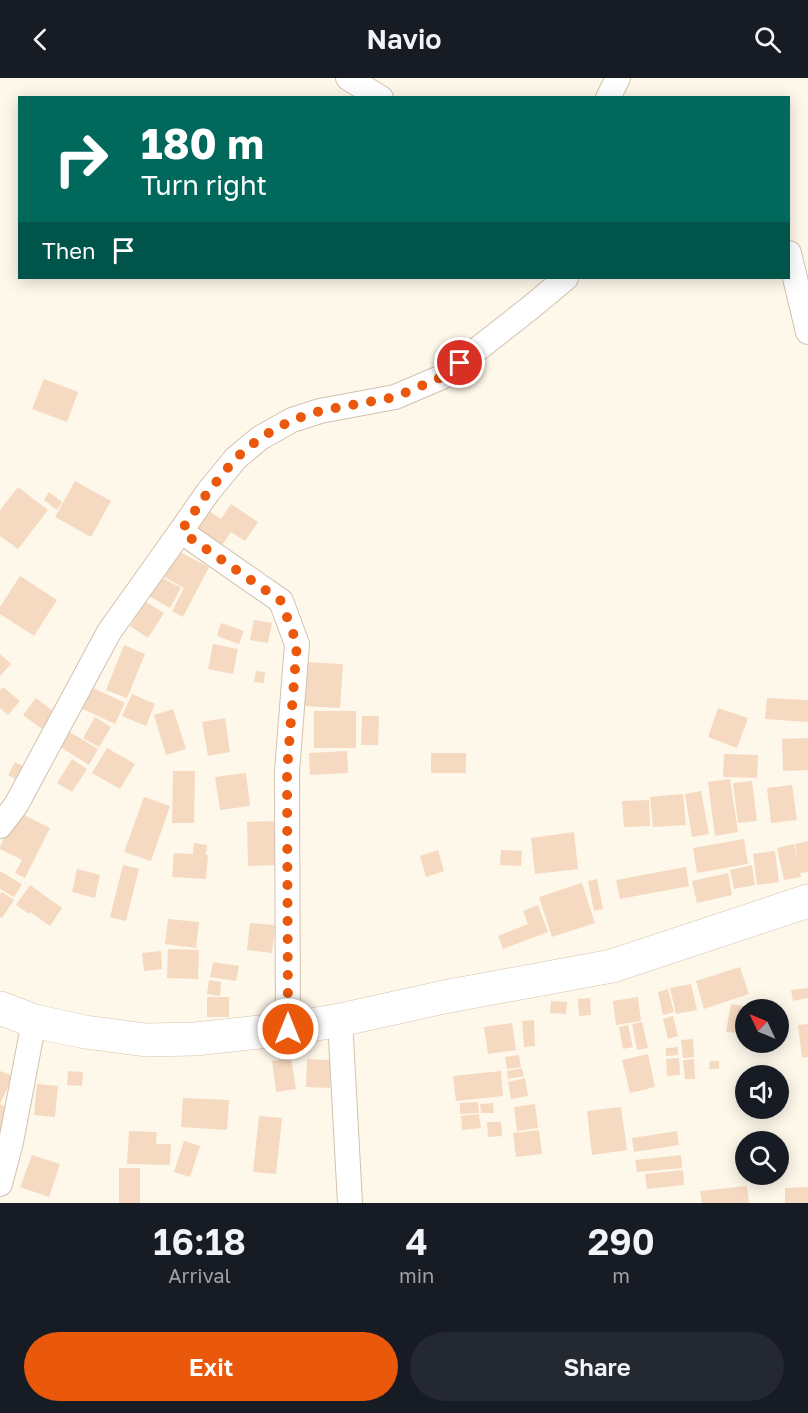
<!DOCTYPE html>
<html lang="en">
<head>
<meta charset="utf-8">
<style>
	:root { --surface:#171b24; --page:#242831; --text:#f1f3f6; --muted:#9ea1a6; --accent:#ea580c }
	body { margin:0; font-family:"Golos Text",sans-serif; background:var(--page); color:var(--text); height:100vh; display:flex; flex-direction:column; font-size:22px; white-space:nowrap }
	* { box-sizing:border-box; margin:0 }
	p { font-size:20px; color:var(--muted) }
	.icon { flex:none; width:33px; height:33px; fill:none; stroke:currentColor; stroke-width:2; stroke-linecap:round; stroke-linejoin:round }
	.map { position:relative; height:1125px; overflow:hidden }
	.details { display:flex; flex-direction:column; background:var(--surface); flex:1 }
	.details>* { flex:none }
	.banner { position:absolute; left:18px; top:18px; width:772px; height:183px; border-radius:0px; box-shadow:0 3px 15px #0003; background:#00695c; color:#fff; overflow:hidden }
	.needle { width:39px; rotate:314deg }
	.fabs { position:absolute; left:735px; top:921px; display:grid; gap:12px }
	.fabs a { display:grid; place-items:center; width:54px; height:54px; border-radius:50%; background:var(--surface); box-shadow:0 3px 15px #0003; font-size:30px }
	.pin { position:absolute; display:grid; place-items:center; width:51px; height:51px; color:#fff; margin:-26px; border:3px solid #fff; border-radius:50%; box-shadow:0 2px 6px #0007 }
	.me { position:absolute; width:66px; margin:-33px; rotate:0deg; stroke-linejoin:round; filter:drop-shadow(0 0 4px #0008) }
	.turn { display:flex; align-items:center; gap:21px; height:126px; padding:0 24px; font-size:27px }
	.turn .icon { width:78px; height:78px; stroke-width:2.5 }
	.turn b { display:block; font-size:42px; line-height:51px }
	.then { display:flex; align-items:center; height:57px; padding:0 24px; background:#0003; gap:12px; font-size:22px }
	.eta { display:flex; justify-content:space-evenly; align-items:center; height:102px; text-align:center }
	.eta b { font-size:36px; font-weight:600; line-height:42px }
	.primary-button { display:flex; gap:12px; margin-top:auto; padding:12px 24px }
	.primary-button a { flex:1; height:69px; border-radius:36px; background:var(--accent); color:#fff; font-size:24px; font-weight:600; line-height:69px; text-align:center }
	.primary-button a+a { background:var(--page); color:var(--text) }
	header { display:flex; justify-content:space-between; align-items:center; height:78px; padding:0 24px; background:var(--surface); font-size:27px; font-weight:600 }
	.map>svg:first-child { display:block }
	.building { fill:#f5d9c1 }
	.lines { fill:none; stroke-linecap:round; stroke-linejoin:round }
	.street-casing { stroke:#d2c1af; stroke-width:26 }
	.secondary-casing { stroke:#d5c2ac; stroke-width:34 }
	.street { stroke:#fff; stroke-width:24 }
	.secondary { stroke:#fff; stroke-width:33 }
	.route { stroke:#ea580c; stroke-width:10; stroke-dasharray:0 18 }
</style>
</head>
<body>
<header><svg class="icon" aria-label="back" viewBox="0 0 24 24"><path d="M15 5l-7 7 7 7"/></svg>Navio<svg class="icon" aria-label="search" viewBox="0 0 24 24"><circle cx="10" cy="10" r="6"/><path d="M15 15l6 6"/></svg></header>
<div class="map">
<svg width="808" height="1125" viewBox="0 0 808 1125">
	<rect width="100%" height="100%" fill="#fef8eb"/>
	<!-- building -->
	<path class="building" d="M44,301L78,314L67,344L32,331Z
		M75,403L111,423L91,459L55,439Z
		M18,409L48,432L18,471L0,458V432Z
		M49,414L62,424L57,432L44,422Z
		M231,426L258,444L245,463L231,454L220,470L195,453L209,433L221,441Z
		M178,473L209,489L183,539L172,533L184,510L164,499Z
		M20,498L57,522L34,558L0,536V529Z
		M161,499L181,510L170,530L149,518Z
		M146,524L164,535L148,560L130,548Z
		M254,542L272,545L268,565L250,562Z
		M221,545L244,553L239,566L217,558Z
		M213,566L238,571L233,596L208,591Z
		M124,567L145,576L127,620L106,612Z
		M0,576L11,586L0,598Z
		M304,584L343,586L340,630L302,628Z
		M256,593L265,594L264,605L254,604Z
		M3,609L20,623L8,637L0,630V612Z
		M91,609L125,625L115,646L81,630Z
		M132,616L155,626L146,648L122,638Z
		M36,620L54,634L42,651L23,637Z
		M767,620L808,622V644L765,641Z
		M718,630L748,640L737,670L708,659Z
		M173,631L186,671L166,677L154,637Z
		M314,633H356V670H314Z
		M362,638H379L378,667H361Z
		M95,639L111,649L99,669L83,660Z
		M225,640L230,674L208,678L202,644Z
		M68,653L98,671L89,687L59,668Z
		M808,660V692L783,693L782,661Z
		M107,670L135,686L120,711L92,695Z
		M347,673L348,695L310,697L309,675Z
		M431,675H466V695H431Z
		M724,676L758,677L757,700L723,699Z
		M72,681L87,691L72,714L57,705Z
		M15,684L30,692L23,705L8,697Z
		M173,693H195L194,745H172Z
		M246,695L250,728L220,732L215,699Z
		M730,701L738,754L715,758L708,704Z
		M752,703L757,743L738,745L733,705Z
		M792,707L797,742L771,745L767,710Z
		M701,713L709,756L692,759L685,716Z
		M683,716L686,747L653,749L650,719Z
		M144,719L170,728L151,783L124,774Z
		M649,722L650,748L624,749L622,723Z
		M18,734L50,750L25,800L15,795L22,782L0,771V768Z
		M274,743L276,787L248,788L247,744Z
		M574,754L578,791L535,796L531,760Z
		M744,761L748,786L697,795L693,770Z
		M808,763V794L800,795L801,799L784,802L777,770L794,766L799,786L795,766Z
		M194,765L207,767L206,777H208L206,801L172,799L174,775L193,776Z
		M438,772L444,793L426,799L420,778Z
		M501,772L522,773L521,788L500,787Z
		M775,773L779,804L757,807L753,776Z
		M123,787L139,791L126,843L110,839Z
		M752,787L755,807L734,811L730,792Z
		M686,789L689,808L620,821L616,802Z
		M77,791L100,797L95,820L72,814Z
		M0,793L22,806L14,819L0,811Z
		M728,795L732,817L697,825L692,803Z
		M597,801L603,831L594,833L588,803Z
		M582,805L595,845L552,859L539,819Z
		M30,807L62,830L50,848L30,834L29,836L16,827Z
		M2,814L14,822L2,840L0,839V816Z
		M538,827L548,854L503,871L498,858L528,846L523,833Z
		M168,841L199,844L196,870L165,866Z
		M250,845L275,847L272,875L247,872Z
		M168,871L199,872L198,901L167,900Z
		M161,873L162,891L144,893L142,875Z
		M213,884L239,888L236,903L210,899Z
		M740,889L749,916L704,931L696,903Z
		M209,902L221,904L220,918L207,916Z
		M691,906L697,932L676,936L670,910Z
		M808,910V920L793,923L791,912Z
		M668,911L674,934L663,937L658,914Z
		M207,919H229V939H207Z
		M638,919L641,943L616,947L613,923Z
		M590,920L591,937L579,938L578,921Z
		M551,923L567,924L566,936L550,935Z
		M731,926L743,928L738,955L726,954Z
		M673,938L678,958L668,961L663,941Z
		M534,942L535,968L524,969L522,943Z
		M642,944L648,970L637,972L632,946Z
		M512,945L516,972L488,976L484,949Z
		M808,946V979L802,980L798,947Z
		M628,947L633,969L623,971L619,949Z
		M693,961L694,979L683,980L681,962Z
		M678,969V977L666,978V970Z
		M648,976L655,1009L630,1015L622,982Z
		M519,977L521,989L507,991L505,979Z
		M291,980L296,1011L276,1014L272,983Z
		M679,980L680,997L667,998L666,981Z
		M307,981L331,982L330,1010L306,1009Z
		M694,981L695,1001H685L683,982Z
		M710,983H719V991H709Z
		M522,990L524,998L508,1001L507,993Z
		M0,993L13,998L0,1026L12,1032L0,1057Z
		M68,993L83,994L82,1008L67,1007Z
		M501,993L503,1018L456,1023L453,998Z
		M525,1000L528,1018L511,1021L508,1004Z
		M37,1006L58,1008L55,1039L34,1037Z
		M183,1020L229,1022L227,1052L181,1049Z
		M478,1024L479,1035L460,1036V1025Z
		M493,1025L494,1035H481L480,1026Z
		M535,1026L538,1050L517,1053L514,1029Z
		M621,1029L627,1072L592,1077L587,1033Z
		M479,1036L481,1050L462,1052L461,1038Z
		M259,1038L282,1040L276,1096L253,1094Z
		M487,1044H501L502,1058L488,1059Z
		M539,1052L542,1076L516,1079L513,1055Z
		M129,1053L157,1054L156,1066H171L170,1087L127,1086Z
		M677,1053L679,1067L634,1074L632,1060Z
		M184,1063L200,1068L190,1099L174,1094Z
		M32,1077L60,1086L49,1119L20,1109Z
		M681,1077L682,1090L637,1094L635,1082Z
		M119,1090H140V1125H119Z
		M683,1092L684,1107L647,1111L645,1096Z
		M747,1108L749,1125H702L700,1113Z
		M808,1109V1125H785V1110Z"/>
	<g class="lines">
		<!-- street casing -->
		<g class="street-casing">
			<path id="street" d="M348,0L381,20
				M608,20L618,0
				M789,175L808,254
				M0,748L16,727L109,554L183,450
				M340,942L350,1125
				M288,951L287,693L297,566L281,523L189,459L184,455L183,450L208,414L236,380L260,360L292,342L320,333L395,319L442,299L530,230L566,200
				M0,1106L11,1064L34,943"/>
		</g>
		<!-- secondary casing -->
		<g class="secondary-casing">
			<path id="secondary" d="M0,930L34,943L85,954L146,962L195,961L288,951L340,942L444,919L612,888L808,823"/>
		</g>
		<!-- street -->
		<use href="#street" class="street"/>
		<!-- secondary -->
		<use href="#secondary" class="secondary"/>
	</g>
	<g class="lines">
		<!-- route -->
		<path class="route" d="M288,951L287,693L297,566L281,523L189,459L184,455L183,450L208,414L236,380L260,360L292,342L320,333L395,319L442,299L460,285"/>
	</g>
</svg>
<div class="fabs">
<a><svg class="needle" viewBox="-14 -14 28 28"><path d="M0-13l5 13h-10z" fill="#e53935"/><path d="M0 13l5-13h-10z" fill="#9ea1a6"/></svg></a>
<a><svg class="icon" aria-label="sound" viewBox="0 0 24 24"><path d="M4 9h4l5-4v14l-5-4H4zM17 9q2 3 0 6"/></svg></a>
<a><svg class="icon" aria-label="search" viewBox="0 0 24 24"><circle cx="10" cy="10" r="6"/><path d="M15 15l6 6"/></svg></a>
</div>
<div class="pin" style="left:460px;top:285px;background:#d93025"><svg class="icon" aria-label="arrive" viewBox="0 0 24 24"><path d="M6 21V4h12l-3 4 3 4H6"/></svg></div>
<svg class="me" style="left:288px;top:951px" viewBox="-20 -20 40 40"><circle r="17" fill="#ea580c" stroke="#fff" stroke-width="3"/><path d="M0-11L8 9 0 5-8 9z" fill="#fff"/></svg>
<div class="banner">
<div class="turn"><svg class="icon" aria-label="right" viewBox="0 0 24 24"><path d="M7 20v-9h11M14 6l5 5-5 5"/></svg><div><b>180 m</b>Turn right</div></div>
<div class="then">Then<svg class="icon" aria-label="arrive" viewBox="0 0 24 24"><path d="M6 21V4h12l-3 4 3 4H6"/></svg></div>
</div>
</div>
<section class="details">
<div class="eta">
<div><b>16:18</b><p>Arrival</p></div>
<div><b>4</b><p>min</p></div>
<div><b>290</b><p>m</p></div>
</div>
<div class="primary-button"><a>Exit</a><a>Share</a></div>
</section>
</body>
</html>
